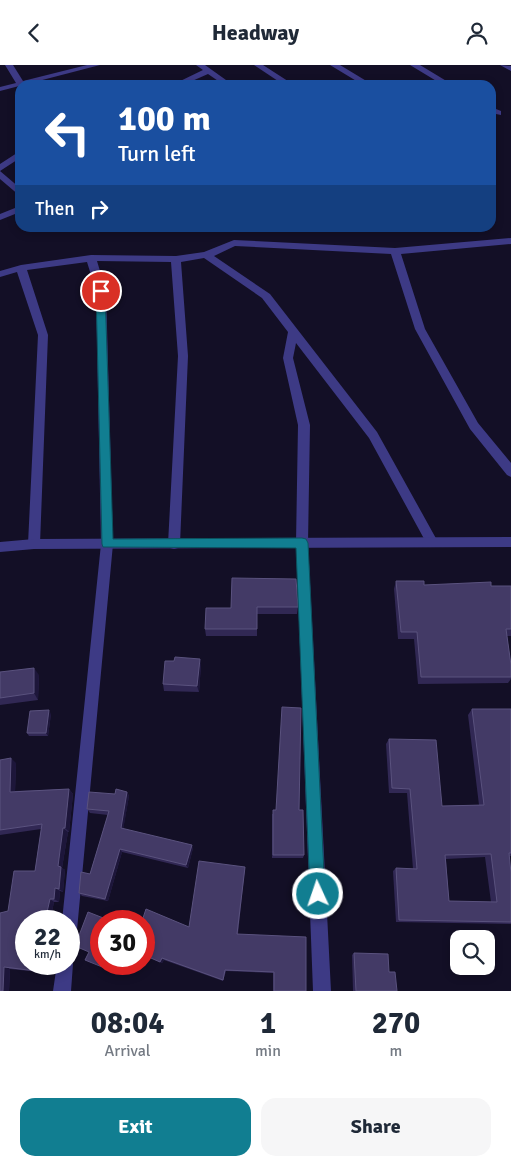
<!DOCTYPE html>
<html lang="en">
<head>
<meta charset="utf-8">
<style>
	:root { --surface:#fff; --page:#f6f6f7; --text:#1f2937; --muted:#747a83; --accent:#117e91 }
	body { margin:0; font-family:Signika,sans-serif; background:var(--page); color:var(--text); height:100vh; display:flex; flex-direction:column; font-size:19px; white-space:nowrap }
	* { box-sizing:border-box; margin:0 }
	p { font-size:16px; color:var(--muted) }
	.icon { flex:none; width:28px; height:28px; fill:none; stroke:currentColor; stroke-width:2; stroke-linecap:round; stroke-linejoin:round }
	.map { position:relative; height:926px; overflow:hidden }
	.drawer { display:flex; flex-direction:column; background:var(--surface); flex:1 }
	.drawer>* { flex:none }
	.top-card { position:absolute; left:15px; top:15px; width:481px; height:152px; border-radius:15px; box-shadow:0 2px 8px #0003; background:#1a4fa0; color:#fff; overflow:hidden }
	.tools { position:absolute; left:450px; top:865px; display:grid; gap:10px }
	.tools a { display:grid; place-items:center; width:45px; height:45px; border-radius:10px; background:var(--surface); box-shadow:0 2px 8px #0003; font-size:25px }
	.speed { position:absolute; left:15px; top:845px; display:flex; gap:10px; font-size:25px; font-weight:700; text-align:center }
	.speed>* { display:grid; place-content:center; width:65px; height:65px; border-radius:50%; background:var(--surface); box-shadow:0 2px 8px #0003; line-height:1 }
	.speed small { font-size:12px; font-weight:400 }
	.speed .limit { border:8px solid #d22; background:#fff; color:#111 }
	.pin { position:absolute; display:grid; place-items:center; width:42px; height:42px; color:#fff; margin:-21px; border:2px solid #fff; border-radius:50%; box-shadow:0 1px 5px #0007 }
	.me { position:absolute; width:55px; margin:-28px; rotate:357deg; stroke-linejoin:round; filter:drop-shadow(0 0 4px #0008) }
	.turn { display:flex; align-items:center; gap:18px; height:105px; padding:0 20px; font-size:22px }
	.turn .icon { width:65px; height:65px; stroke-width:2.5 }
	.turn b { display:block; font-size:35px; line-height:42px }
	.then { display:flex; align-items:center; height:48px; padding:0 20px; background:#0003; gap:10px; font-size:19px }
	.eta { display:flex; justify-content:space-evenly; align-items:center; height:85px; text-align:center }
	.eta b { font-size:30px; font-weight:700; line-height:35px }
	.action { display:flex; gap:10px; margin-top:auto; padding:10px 20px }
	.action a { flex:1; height:58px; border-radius:15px; background:var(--accent); color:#fff; font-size:20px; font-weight:700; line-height:58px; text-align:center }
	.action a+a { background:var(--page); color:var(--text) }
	header { display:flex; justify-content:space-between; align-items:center; height:65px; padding:0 20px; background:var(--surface); font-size:22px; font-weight:700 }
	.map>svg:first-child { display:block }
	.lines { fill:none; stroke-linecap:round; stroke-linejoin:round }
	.minor { fill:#3d3a85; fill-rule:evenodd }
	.tertiary { fill:#3d3a85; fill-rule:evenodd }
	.wall { fill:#312854; fill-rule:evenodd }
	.shaded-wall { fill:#1d163a }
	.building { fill:#433a66; stroke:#5a527e; fill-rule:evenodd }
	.route { fill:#117e91; stroke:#0b525e }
</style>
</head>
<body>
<header><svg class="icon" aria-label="back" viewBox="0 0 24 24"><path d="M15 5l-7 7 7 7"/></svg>Headway<svg class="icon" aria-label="person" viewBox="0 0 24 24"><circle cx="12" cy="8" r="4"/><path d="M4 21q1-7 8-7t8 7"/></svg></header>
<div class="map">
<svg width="511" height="926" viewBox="0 0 511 926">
	<rect width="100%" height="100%" fill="#130f26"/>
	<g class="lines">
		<!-- minor -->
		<path class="minor" d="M5,0H13L23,16L87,0H100L0,26V22L16,18Z
			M196,0H205L233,20H224L208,9L183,20H172L203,5Z
			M254,0H263L294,20H284Z
			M330,0H340L373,20H363Z
			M410,0H420L453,20H443Z
			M500,0L511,1V6Z
			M491,42L501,46V50L491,48Z
			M20,86V93L0,106V99Z
			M0,106L20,123V131L0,114Z
			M20,141V147L0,155V149Z
			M511,173V179L401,189L425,264L478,358L511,398V412L507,410L470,364L415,264L391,189L235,181L214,191L270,229L377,367L438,477L436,481L432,482L428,481L369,373L296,278L293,293L310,360L308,478L331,926H313L296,478L298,360L283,293L288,267L262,233L204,193L181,197L188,291L180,479L178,483L174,484L170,483L168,479L178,291L171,197L97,196L106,226L113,479L77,865L75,871L69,873V856H62L101,479L96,226L87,197L27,205L48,270L40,479L38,483L34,484L30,483L28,479L38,270L17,207L0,212V206L21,200L91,190L176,191L204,187L234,175L395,183Z
			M69,892L73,899L71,926H53L57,899H69Z"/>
		<!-- tertiary -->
		<path class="tertiary" d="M511,472V482L34,484L0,487V477L34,474Z"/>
	</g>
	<!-- wall -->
	<path class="wall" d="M232,513L298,542L297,549H257V571H206L205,564L231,543Z
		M396,516L424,520L491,521H511V571H507L511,600V614L508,618L418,619L414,574H398L394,524Z
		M201,600L199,627L164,626L163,619Z
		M0,607L39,610L38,635L0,640Z
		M472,644H511V791H509L511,808V859L396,857L393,806L396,803L413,804L407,728H389L386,679L389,674L442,741L479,740L468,650ZM485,792L491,837L449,836L446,794Z
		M51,649L48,671H29L27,668Z
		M0,695L16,698L15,726L69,724L73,729L69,767H68L62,803L65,805L63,827L60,826L59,837H54L50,856H26L49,908L10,904L9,926L8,846L35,806L41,764L0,770Z
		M127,727L129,731L123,764L193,783L188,803L122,787L108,836L82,831L79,828L90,809L108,750L90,748L87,744Z
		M299,745L304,790L303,793H272V749Z
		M245,802L238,869L306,926H273V908L226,906L223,916L164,895L162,898L144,890L189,862Z
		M354,888L397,926H353L352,890Z"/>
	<!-- shaded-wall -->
	<path class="shaded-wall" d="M200,594L201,600L199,627L197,621Z
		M34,603L39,610L38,635L34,628Z
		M49,645L51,649L48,671L46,668Z
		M11,693L16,698L15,731L10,727Z
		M69,724L73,729L69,767L65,763Z
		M127,727L129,731L123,766L121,763Z
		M63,763L68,767L62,803L65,805L63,827L59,824L58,801Z
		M192,780L193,783L188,803L186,800Z
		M120,784L122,787L108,836L105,834Z
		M245,802V805L237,871V869Z
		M55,823L60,826L59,837L54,834Z
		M50,834L54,837L50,856H45Z
		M162,893L164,895L162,898L160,897Z
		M45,899H50L49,908L44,907Z
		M114,899H118L115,907L112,906Z
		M4,902L10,904L9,926H3Z"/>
	<!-- building -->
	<path class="building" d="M232,513L296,514L298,542H257V564H205L206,543H231Z
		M396,516H424V520L491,517V521H511V564H506L511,600V612H421L417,567H401Z
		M175,592L200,594L197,621L163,619L165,596H174Z
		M34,603V628L0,633V607Z
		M282,642L301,643L299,745H303L304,790H273V745H276Z
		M472,644H511V788H509L511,808V857L399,855L396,803L417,804L410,724L392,723L389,674L436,675L442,741L484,740ZM491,789L497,837L449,836L445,790Z
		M49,645L46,668H27L30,646Z
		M11,693L10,727L69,724L65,763H63L58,801L61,802L59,824L55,823L54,834H50L45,856H26V899H45L44,907L4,902L3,926H0V848L8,846L14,806H35L42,759L0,765V695Z
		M116,724L127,727L121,763L192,780L186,800L120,784L105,834L79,828L81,807L90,809L109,746L87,744L89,727L115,729Z
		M199,796L245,802L237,869L306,872V926H274V907L225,905L223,915L162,893L160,897L144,890V856H142L146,844L189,862Z
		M88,847L111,856H101V899H114L112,906L85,895L89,887L75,881Z
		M354,888L388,889L389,907H395L397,926H356Z"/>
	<!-- route -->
	<path class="route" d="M101,223L105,226L113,474L302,473L306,474L308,478L325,829L323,834L318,836L313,834L310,829L296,483L103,482L102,479L96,226Z"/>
</svg>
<div class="tools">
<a><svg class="icon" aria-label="search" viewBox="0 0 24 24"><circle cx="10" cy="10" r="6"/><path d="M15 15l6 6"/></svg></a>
</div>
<div class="speed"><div>22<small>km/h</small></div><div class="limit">30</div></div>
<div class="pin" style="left:101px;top:226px;background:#d93025"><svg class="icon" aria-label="arrive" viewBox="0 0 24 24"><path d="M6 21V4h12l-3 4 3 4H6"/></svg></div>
<svg class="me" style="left:318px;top:829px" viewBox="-20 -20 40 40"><circle r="17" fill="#117e91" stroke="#fff" stroke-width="3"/><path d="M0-11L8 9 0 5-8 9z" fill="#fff"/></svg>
<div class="top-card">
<div class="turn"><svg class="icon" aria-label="left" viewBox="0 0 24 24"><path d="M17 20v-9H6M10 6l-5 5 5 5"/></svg><div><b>100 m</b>Turn left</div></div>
<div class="then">Then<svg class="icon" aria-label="right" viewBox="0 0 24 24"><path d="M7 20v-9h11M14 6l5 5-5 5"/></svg></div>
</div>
</div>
<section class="drawer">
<div class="eta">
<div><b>08:04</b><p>Arrival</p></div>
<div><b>1</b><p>min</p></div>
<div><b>270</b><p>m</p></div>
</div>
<div class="action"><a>Exit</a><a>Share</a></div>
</section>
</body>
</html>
